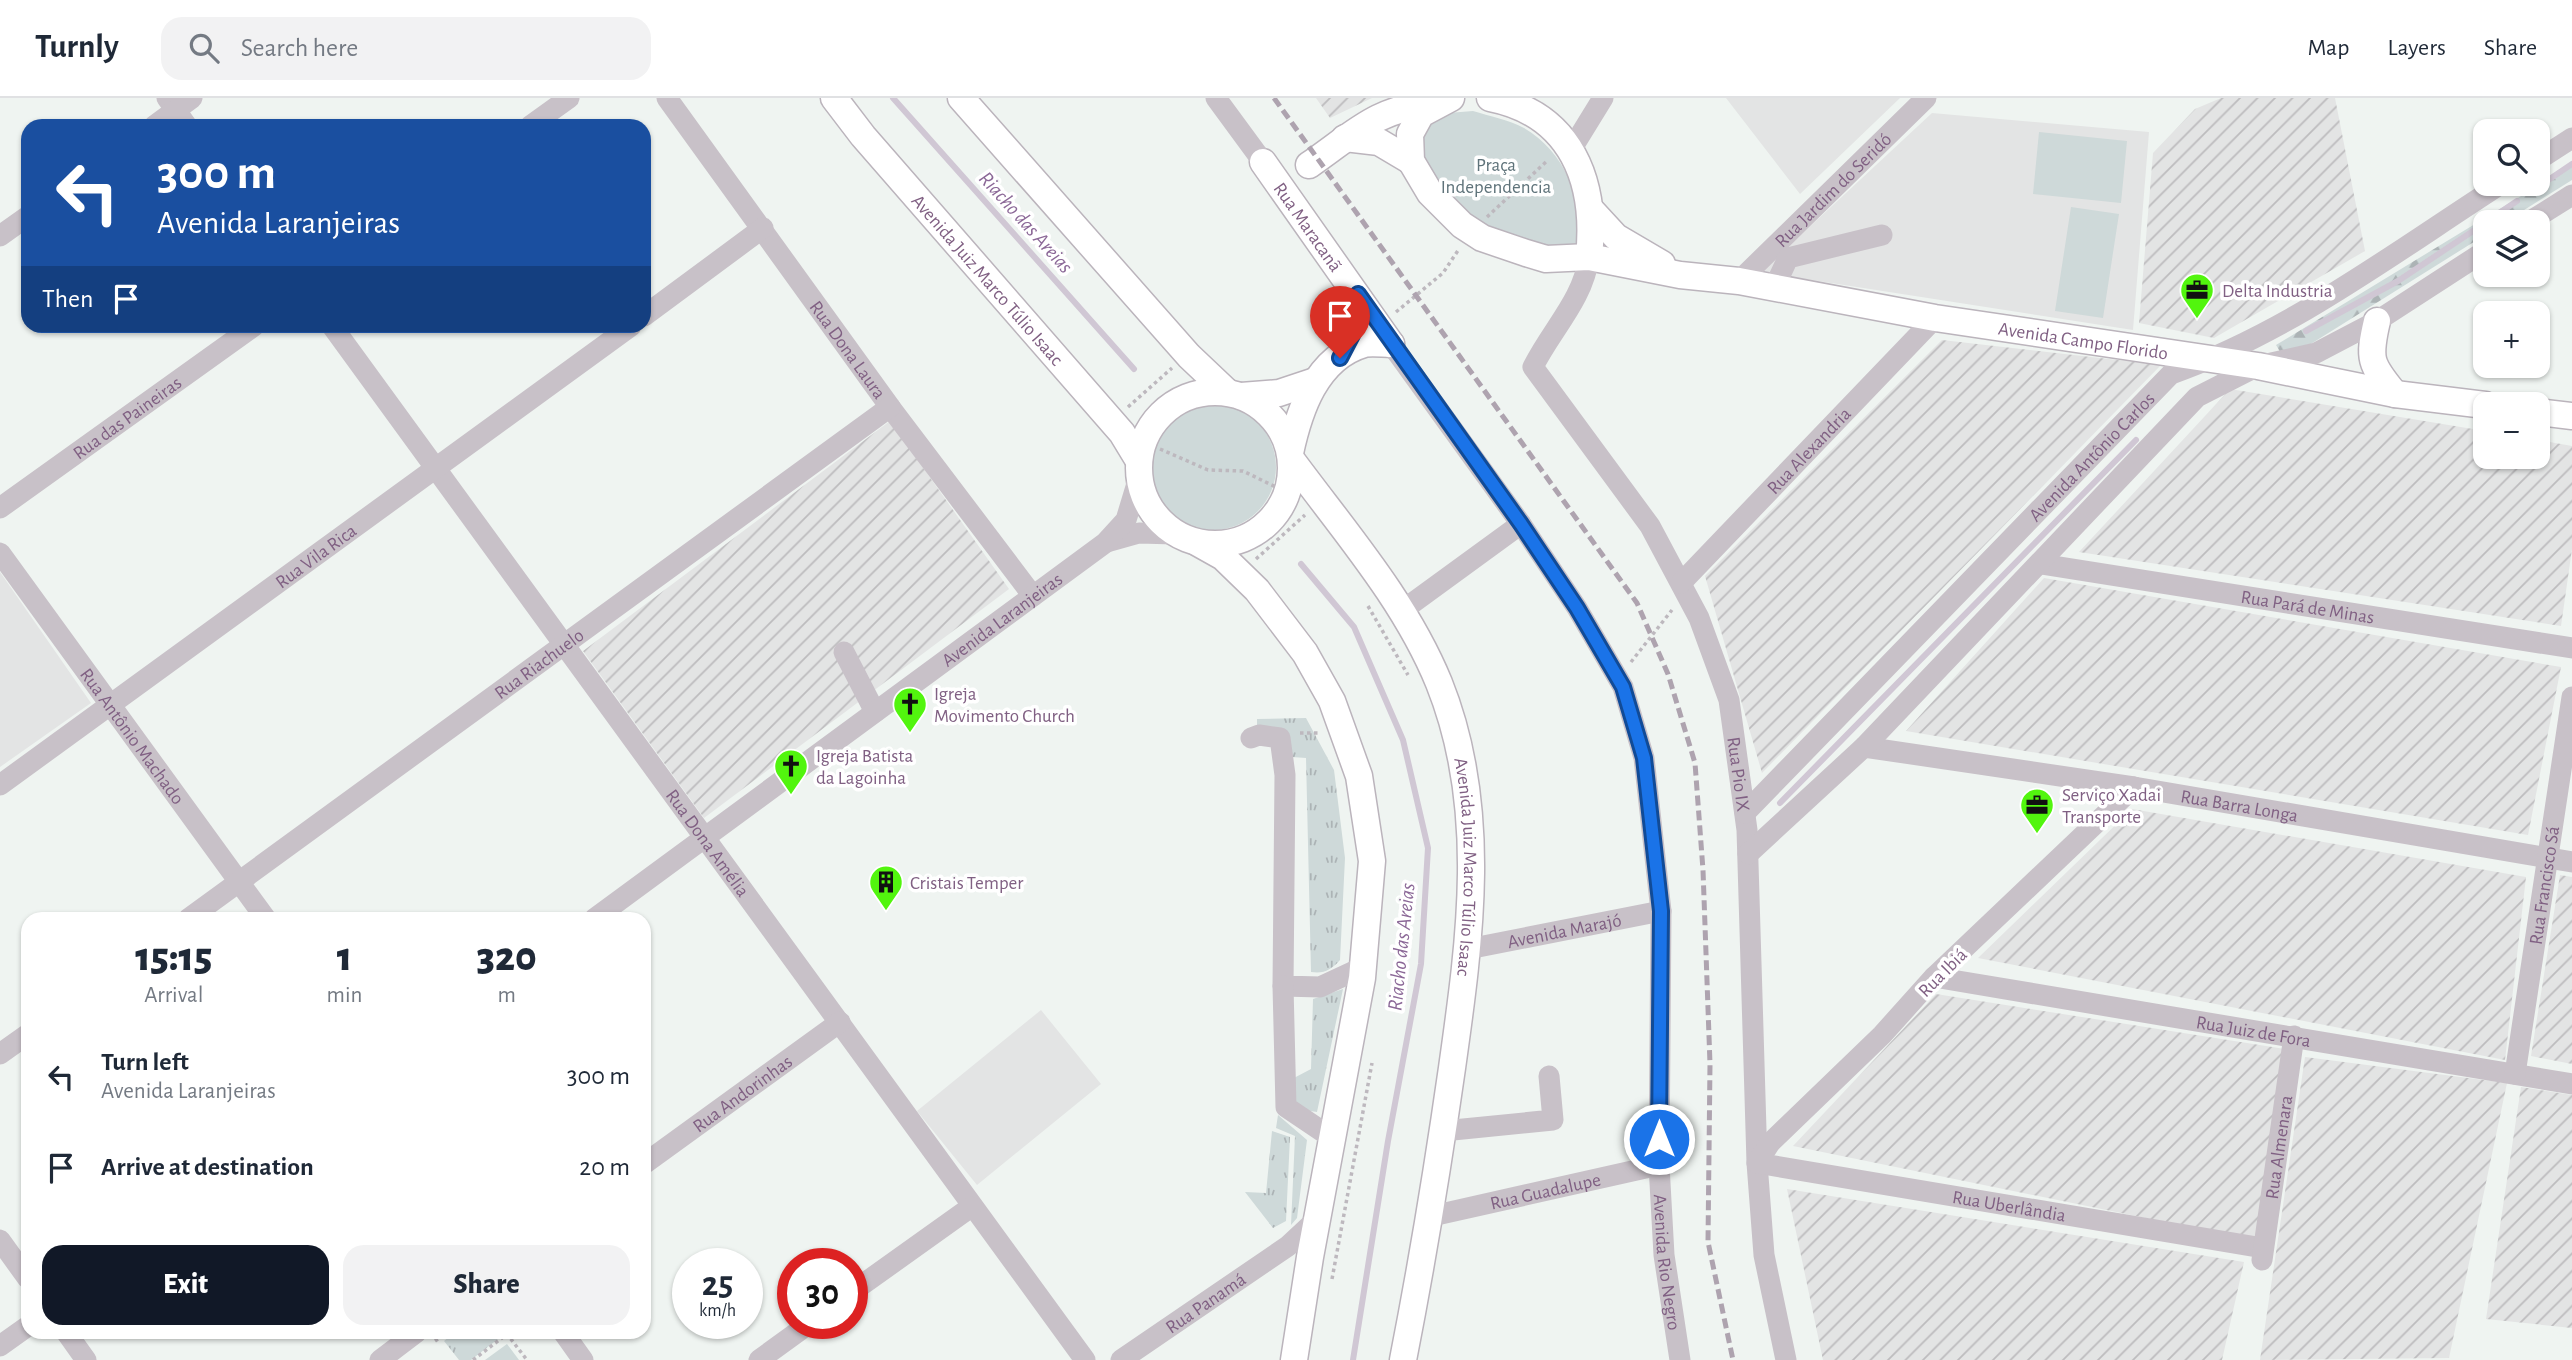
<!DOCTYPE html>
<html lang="en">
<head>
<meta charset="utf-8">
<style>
	:root { --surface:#fff; --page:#f2f2f3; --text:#1f2937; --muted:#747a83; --line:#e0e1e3; --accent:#111827 }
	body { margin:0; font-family:"Alegreya Sans",sans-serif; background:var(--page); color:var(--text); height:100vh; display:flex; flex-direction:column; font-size:26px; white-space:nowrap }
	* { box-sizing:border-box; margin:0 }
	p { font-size:23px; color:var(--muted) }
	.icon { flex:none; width:38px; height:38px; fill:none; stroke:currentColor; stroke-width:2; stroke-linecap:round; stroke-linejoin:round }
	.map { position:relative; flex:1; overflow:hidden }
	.details { position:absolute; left:21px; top:814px; width:630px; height:427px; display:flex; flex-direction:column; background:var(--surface); border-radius:21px; box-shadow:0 2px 5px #0004 }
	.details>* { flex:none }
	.hud { position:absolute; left:21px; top:21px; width:630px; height:214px; border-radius:21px; box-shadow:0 2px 5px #0004; background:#1a4fa0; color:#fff; overflow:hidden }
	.fabs { position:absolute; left:2473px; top:21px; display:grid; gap:14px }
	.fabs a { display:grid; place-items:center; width:77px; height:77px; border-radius:14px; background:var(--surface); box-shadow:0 2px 5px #0004; font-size:35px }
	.speed { position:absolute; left:672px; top:1150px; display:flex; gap:14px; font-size:35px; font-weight:700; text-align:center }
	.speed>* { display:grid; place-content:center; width:91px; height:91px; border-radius:50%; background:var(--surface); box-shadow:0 2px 5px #0004; line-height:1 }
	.speed small { font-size:18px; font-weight:400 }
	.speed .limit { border:10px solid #d22; background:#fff; color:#111 }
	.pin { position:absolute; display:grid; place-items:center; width:60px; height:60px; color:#fff; margin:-72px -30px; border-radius:50% 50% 50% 0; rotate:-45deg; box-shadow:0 0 7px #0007 }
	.pin .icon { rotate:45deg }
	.me { position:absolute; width:77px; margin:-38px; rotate:0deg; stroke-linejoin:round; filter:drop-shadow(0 0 5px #0008) }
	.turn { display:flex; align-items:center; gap:24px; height:147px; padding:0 21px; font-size:32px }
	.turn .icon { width:91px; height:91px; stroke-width:2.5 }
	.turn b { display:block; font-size:49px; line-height:60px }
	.then { display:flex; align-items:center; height:66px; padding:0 21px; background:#0003; gap:14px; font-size:26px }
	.eta { display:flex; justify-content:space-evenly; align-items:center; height:119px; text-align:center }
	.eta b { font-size:42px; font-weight:800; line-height:49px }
	.button { display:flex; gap:14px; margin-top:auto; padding:14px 21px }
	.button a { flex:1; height:80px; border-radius:21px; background:var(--accent); color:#fff; font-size:28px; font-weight:800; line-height:80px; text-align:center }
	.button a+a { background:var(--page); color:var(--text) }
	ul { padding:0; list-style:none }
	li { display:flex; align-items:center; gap:21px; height:91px; padding:0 21px }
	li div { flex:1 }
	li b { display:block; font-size:26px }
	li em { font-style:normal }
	header { display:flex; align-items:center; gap:42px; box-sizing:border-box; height:98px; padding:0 35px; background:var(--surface); border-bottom:2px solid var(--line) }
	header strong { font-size:33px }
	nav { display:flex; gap:38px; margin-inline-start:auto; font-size:24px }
	.search { width:490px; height:63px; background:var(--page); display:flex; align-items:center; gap:18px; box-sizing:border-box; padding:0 24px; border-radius:21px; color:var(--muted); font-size:26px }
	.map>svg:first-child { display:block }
	.built { fill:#e3e4e4 }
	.industrial { fill:url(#industrial-furrows) }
	.grass { fill:url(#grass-tufts) }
	.forest { fill:url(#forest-firs) }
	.park { fill:#ced9d9 }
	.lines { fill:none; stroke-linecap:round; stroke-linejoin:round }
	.stream { stroke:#d0c7d4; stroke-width:6 }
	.major-casing { stroke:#bbb4bc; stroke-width:29 }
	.path { stroke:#bdb8be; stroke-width:3.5; stroke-dasharray:3.5 3.5; stroke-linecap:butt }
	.minor { stroke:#c8c1c8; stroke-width:21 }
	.major { stroke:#fff; stroke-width:26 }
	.rail { stroke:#aea3af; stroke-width:5; stroke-dasharray:10 5; stroke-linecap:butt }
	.route-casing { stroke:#114b97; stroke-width:18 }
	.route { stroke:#1a73e8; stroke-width:12 }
	.labels { text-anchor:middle; stroke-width:7; stroke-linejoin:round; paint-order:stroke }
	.park-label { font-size:19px; fill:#5f737a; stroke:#fff }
	.street-label { font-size:19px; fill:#806083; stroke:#fff }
	.poi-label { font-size:19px; fill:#806083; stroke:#fff; text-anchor:start }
	.water-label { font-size:21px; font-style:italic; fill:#8b6897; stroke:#fff }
</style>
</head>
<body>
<header>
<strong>Turnly</strong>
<div class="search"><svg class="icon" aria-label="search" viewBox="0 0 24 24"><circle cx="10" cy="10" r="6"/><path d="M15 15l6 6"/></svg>Search here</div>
<nav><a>Map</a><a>Layers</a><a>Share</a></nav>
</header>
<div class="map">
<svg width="2572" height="1262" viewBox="0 0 2572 1262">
	<defs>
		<pattern id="industrial-furrows" width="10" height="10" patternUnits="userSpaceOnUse" patternTransform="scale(1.75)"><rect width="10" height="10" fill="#e3e4e4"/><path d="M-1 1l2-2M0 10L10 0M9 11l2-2" fill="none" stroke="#bdbcbe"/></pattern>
		<pattern id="grass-tufts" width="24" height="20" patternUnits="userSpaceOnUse" patternTransform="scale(1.75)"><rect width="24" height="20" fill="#ced9d9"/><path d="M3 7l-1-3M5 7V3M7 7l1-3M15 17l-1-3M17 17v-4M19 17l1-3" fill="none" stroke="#acb3b5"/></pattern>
		<pattern id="forest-firs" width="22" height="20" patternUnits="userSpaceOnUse" patternTransform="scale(1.75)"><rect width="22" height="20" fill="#ced9d9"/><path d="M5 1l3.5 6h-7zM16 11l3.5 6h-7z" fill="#acb3b5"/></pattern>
	</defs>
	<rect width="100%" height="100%" fill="#eff4f1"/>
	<!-- built -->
	<path class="built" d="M1726,0H1900L1800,96Z
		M1932,15L2149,34L2133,232L1761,174Z
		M0,474L91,605L0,669Z
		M1041,912L1101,986L977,1087L917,1013Z"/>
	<!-- industrial -->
	<path class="industrial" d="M1316,0H1372L1330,20Z
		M2221,0H2335L2365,153L2214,240L2139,225L2153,55L2195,11Z
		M1942,242L2161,267L1762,675L1705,478Z
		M2230,291L2485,333V359H2538V342L2572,348V451L2561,528L2079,454Z
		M890,323L1009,491L704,720L583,553Z
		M2044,480L2561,569L2528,737L1906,633Z
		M2132,711L2526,779L2505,962L1978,860Z
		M2560,777L2572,779V966L2531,958Z
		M1936,896L2285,951L2258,1143L1793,1048Z
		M2305,959L2507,985L2449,1260L2260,1262Z
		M2521,989L2572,997V1230L2486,1221Z
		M1787,1091L2244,1164L2222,1262H1823Z"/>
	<!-- grass -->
	<path class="grass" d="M1306,620L1334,672L1345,760L1340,862C1331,872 1324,876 1311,874L1306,660L1292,659L1257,630V621Z
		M1343,891L1317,1014L1297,1011L1292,981L1311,971L1313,901Z
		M1278,1017L1307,1042L1297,1120L1291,1127L1295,1038L1276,1030Z
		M1272,1033L1290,1039L1286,1123L1273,1130L1245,1094L1266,1095Z
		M455,1234H507L471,1262H459L444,1243Z"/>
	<!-- forest -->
	<path class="forest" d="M2572,67V82L2505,124H2485V137L2285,262L2276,247Z"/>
	<!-- park -->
	<path class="park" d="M1473,13C1489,18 1510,22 1524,30C1565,54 1582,100 1582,146L1569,152L1519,151L1448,108L1420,63L1418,28L1436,16Z
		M2039,34L2127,43L2121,105L2033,96Z
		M2071,109L2119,116L2103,220L2055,213Z
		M1150 369a63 63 0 1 1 126 0a63 63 0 1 1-126 0Z
		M507,1246L519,1262H485Z"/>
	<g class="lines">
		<!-- stream -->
		<path class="stream" d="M893,0L1134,271
			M2538,89L2572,66
			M2486,124L2517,103
			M2306,233L2398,183L2485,125
			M1301,466L1354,529L1403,642L1428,750L1421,866L1388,1043L1353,1262
			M1780,705L2136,342"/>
		<!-- major casing -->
		<g class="major-casing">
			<g id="major">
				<path id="s23" d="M834,0L863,38L1122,335L1139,363"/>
				<path d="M961,0L1189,258L1227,294"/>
				<path id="s24" d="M1451,0L1421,16L1410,36L1411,63L1430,95L1462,127L1482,140L1526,155L1546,161L1589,159L1680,177L1739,183L1935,220L2258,268L2395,296L2485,307"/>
				<path d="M1490,0C1572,16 1597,84 1589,159"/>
				<path d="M1345,40L1379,44L1411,63"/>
				<path id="s25" d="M1263,64L1391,246"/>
				<path d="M1309,67C1358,33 1374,12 1436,4"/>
				<path d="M1592,113L1616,139L1662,166"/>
				<path d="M2377,223C2368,261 2370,266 2395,296"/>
				<circle cx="1215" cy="370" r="76"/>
				<path d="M1241,298L1279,295L1315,283"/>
				<path d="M2538,314L2572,318"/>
				<path d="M1290,355C1299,313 1316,260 1364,246C1372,244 1383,246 1391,246"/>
				<path id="s26" d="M1291,361C1344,433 1405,502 1439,585C1489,709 1470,842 1452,970C1438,1068 1422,1165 1403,1262"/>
				<path d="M1198,445L1223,459L1257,492L1305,555L1332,603L1359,678L1372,763L1362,880L1310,1159L1294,1262"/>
			</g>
		</g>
		<!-- path -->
		<path class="path" d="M1487,119L1548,62
			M1396,214L1443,175L1459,151
			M1128,309L1172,270
			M1160,351L1208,372L1243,373L1286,394
			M1256,461L1305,417
			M1368,508L1408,577
			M1631,564L1672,512
			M1300,635H1320
			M1332,1181L1372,965
			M435,1243L448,1234
			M473,1262L507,1236L527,1262"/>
		<!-- minor -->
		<g class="minor">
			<path d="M167,0L187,28"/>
			<path id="s1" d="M667,0L890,309L1033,498"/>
			<path d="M1216,0L1263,64"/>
			<path d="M154,28L192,0"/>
			<path d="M530,28L569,0"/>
			<path d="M1571,52L1603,0"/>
			<path d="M2538,62L2572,40"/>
			<path d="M2529,124L2572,97"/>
			<path d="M0,138L28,118"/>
			<path id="s2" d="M1589,159C1583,202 1552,231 1533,269L1650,428L1699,520L1729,602L1747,732L1757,1065L1764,1157L1786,1262"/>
			<path id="s3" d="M1739,183L1926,0"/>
			<path d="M1774,190L1788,160L1882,137"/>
			<path d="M644,218L763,130"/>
			<path id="s4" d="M332,228L1085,1262"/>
			<path id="s5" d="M1391,246L1521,426L1577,510L1623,589L1644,660L1661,813L1659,1067L1664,1157L1680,1262"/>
			<path id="s6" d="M0,410L254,228"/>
			<path d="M1107,444L1139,435L1175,436"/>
			<path id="s7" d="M0,455L266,821"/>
			<path id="s8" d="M2041,466L2572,550"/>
			<path id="s9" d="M1681,485L1935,220"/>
			<path d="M1403,512L1521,426"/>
			<path d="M844,554L875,614"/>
			<path d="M1251,640L1259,637L1280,640L1285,677L1283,888L1320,889L1363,869"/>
			<path id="s10" d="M1864,649L2134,689L2572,764"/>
			<path id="s11" d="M0,687L631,228"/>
			<path id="s12" d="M2134,689L1934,879L1882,937L1770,1045L1757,1065L2263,1150"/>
			<path id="s13" d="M1745,715L2171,276C2290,234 2395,154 2501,86"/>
			<path d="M1748,756L1864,649L2197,299L2258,268L2316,255L2377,223L2485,153"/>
			<path id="s14" d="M188,821L890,309"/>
			<path id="s15" d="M594,821L1105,445L1126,422L1139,379"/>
			<path id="s16" d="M1468,851L1661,813"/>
			<path id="s17" d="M1934,879L2572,986"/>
			<path d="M1283,888L1286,1009L1332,1040"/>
			<path d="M0,956L28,936"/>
			<path id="s18" d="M2515,976L2572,599"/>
			<path d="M1443,1033L1553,1022L1549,978"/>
			<path id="s19" d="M644,1066L840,924"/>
			<path id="s20" d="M1432,1118L1659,1067"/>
			<path d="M0,1142L28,1181"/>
			<path id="s21" d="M2262,1162L2294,938"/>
			<path d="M852,1194L971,1109"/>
			<path d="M66,1234L86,1262"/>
			<path d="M563,1234L583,1262"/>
			<path d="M0,1248L28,1228"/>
			<path d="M380,1262L417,1234"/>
			<path d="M759,1262L810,1225"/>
			<path id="s22" d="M1121,1262L1288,1148L1317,1121"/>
		</g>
		<!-- major -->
		<use href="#major" class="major"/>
		<!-- rail -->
		<path class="rail" d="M1274,0L1637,505L1668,576L1695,665L1703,772L1710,966L1708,1144L1733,1262"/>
	</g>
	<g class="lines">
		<!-- route casing -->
		<g class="route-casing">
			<path id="route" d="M1340,260L1353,235L1358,196L1521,426L1577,510L1623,589L1644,660L1661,813L1659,1041"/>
		</g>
		<!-- route -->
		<use href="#route" class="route"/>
	</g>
	<!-- icons -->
	<defs>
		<g id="office-pin" transform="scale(1.75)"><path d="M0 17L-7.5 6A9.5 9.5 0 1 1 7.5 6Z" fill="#52f50e" stroke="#fff"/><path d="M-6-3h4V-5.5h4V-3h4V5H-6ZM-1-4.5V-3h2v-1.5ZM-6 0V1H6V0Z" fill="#111"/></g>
		<g id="church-pin" transform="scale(1.75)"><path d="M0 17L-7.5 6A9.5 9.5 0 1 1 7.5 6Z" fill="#52f50e" stroke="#fff"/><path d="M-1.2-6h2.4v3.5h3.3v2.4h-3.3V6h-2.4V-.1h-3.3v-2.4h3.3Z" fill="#111"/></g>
		<g id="building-pin" transform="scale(1.75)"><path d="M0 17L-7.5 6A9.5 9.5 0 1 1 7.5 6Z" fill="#52f50e" stroke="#fff"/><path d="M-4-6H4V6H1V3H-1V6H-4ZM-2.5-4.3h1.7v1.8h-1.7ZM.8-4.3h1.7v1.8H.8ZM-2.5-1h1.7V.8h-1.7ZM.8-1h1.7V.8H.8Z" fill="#111"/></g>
	</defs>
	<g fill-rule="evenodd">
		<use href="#office-pin" x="2197" y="192"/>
		<use href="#church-pin" x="910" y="606"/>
		<use href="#church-pin" x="791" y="668"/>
		<use href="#office-pin" x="2037" y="707"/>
		<use href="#building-pin" x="886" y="784"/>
	</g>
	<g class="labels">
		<!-- park labels -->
		<g class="park-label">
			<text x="1496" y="73">Praça<tspan x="1496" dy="22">Independencia</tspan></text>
		</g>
		<!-- street labels -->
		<g class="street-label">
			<text dy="7" stroke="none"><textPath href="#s3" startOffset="131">Rua Jardim do Seridó</textPath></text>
			<text dy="7" stroke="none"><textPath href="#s25" startOffset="79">Rua Maracanã</textPath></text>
			<text dy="7" stroke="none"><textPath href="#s23" startOffset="238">Avenida Juiz Marco Túlio Isaac</textPath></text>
			<text dy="7" stroke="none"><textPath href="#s24" startOffset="802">Avenida Campo Florido</textPath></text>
			<text dy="7" stroke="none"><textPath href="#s1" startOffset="310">Rua Dona Laura</textPath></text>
			<text dy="7" stroke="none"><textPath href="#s6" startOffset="156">Rua das Paineiras</textPath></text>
			<text dy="7" stroke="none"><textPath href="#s9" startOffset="184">Rua Alexandria</textPath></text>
			<text dy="7" stroke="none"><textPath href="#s13" startOffset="497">Avenida Antônio Carlos</textPath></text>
			<text dy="7" stroke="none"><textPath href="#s11" startOffset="390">Rua Vila Rica</textPath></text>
			<text dy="7" stroke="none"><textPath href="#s8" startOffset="270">Rua Pará de Minas</textPath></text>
			<text dy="7" stroke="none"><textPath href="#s15" startOffset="506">Avenida Laranjeiras</textPath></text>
			<text dy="7" stroke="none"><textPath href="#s14" startOffset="434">Rua Riachuelo</textPath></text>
			<text dy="7" stroke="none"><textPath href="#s7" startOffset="226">Rua Antônio Machado</textPath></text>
			<text dy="7" stroke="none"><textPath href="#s2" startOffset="588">Rua Pio IX</textPath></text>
			<text dy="7" stroke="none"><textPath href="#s10" startOffset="380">Rua Barra Longa</textPath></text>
			<text dy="7" stroke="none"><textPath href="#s4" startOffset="639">Rua Dona Amélia</textPath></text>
			<text dy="7" stroke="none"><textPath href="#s26" startOffset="457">Avenida Juiz Marco Túlio Isaac</textPath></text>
			<text dy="7" stroke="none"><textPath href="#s18" startOffset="191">Rua Francisco Sá</textPath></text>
			<text dy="7" stroke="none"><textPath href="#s16" startOffset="98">Avenida Marajó</textPath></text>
			<text transform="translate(1942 874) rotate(-45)" y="7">Rua Ibiá</text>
			<text dy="7" stroke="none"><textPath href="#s17" startOffset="324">Rua Juiz de Fora</textPath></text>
			<text dy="7" stroke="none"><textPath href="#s19" startOffset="121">Rua Andorinhas</textPath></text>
			<text dy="7" stroke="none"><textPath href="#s21" startOffset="114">Rua Almenara</textPath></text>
			<text dy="7" stroke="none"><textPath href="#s20" startOffset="116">Rua Guadalupe</textPath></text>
			<text dy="7" stroke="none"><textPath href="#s12" startOffset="789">Rua Uberlândia</textPath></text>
			<text dy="7" stroke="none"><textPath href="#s5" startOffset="994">Avenida Rio Negro</textPath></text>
			<text dy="7" stroke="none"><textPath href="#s22" startOffset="102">Rua Panamá</textPath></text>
		</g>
		<!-- poi labels -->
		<g class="poi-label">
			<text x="2222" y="199">Delta Industria</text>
			<text x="934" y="602">Igreja<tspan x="934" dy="22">Movimento Church</tspan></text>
			<text x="816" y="664">Igreja Batista<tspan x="816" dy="22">da Lagoinha</tspan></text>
			<text x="2062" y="703">Serviço Xadai<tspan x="2062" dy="22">Transporte</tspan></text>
			<text x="910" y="791">Cristais Temper</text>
		</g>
		<!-- water labels -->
		<g class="water-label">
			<text transform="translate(1026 124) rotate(48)" y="7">Riacho das Areias</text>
			<text transform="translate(1401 849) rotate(-84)" y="7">Riacho das Areias</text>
		</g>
	</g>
</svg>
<div class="fabs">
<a><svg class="icon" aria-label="search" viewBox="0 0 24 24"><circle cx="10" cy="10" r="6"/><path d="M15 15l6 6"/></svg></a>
<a><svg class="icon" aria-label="layers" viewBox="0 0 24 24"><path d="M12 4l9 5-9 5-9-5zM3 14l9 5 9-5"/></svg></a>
<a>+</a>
<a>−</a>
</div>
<div class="speed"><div>25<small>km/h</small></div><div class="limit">30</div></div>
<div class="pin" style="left:1340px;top:260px;background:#d93025"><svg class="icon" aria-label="arrive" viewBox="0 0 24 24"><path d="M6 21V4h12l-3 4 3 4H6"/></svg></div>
<svg class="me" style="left:1659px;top:1041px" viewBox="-20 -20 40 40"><circle r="17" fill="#1a73e8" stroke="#fff" stroke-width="3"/><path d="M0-11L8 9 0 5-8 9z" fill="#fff"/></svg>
<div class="hud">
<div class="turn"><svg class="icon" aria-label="left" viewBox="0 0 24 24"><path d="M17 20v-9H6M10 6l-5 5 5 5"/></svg><div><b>300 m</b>Avenida Laranjeiras</div></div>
<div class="then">Then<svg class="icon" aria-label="arrive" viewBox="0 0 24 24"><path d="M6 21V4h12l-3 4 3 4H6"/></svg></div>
</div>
<section class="details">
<div class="eta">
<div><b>15:15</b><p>Arrival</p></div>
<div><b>1</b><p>min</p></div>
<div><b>320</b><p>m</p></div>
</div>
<ul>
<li><svg class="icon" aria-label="left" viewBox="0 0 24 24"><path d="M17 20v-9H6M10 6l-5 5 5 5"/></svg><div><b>Turn left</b><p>Avenida Laranjeiras</p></div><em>300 m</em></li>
<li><svg class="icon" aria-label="arrive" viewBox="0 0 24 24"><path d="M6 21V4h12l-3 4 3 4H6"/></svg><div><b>Arrive at destination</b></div><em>20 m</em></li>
</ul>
<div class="button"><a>Exit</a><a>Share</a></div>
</section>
</div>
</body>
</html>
